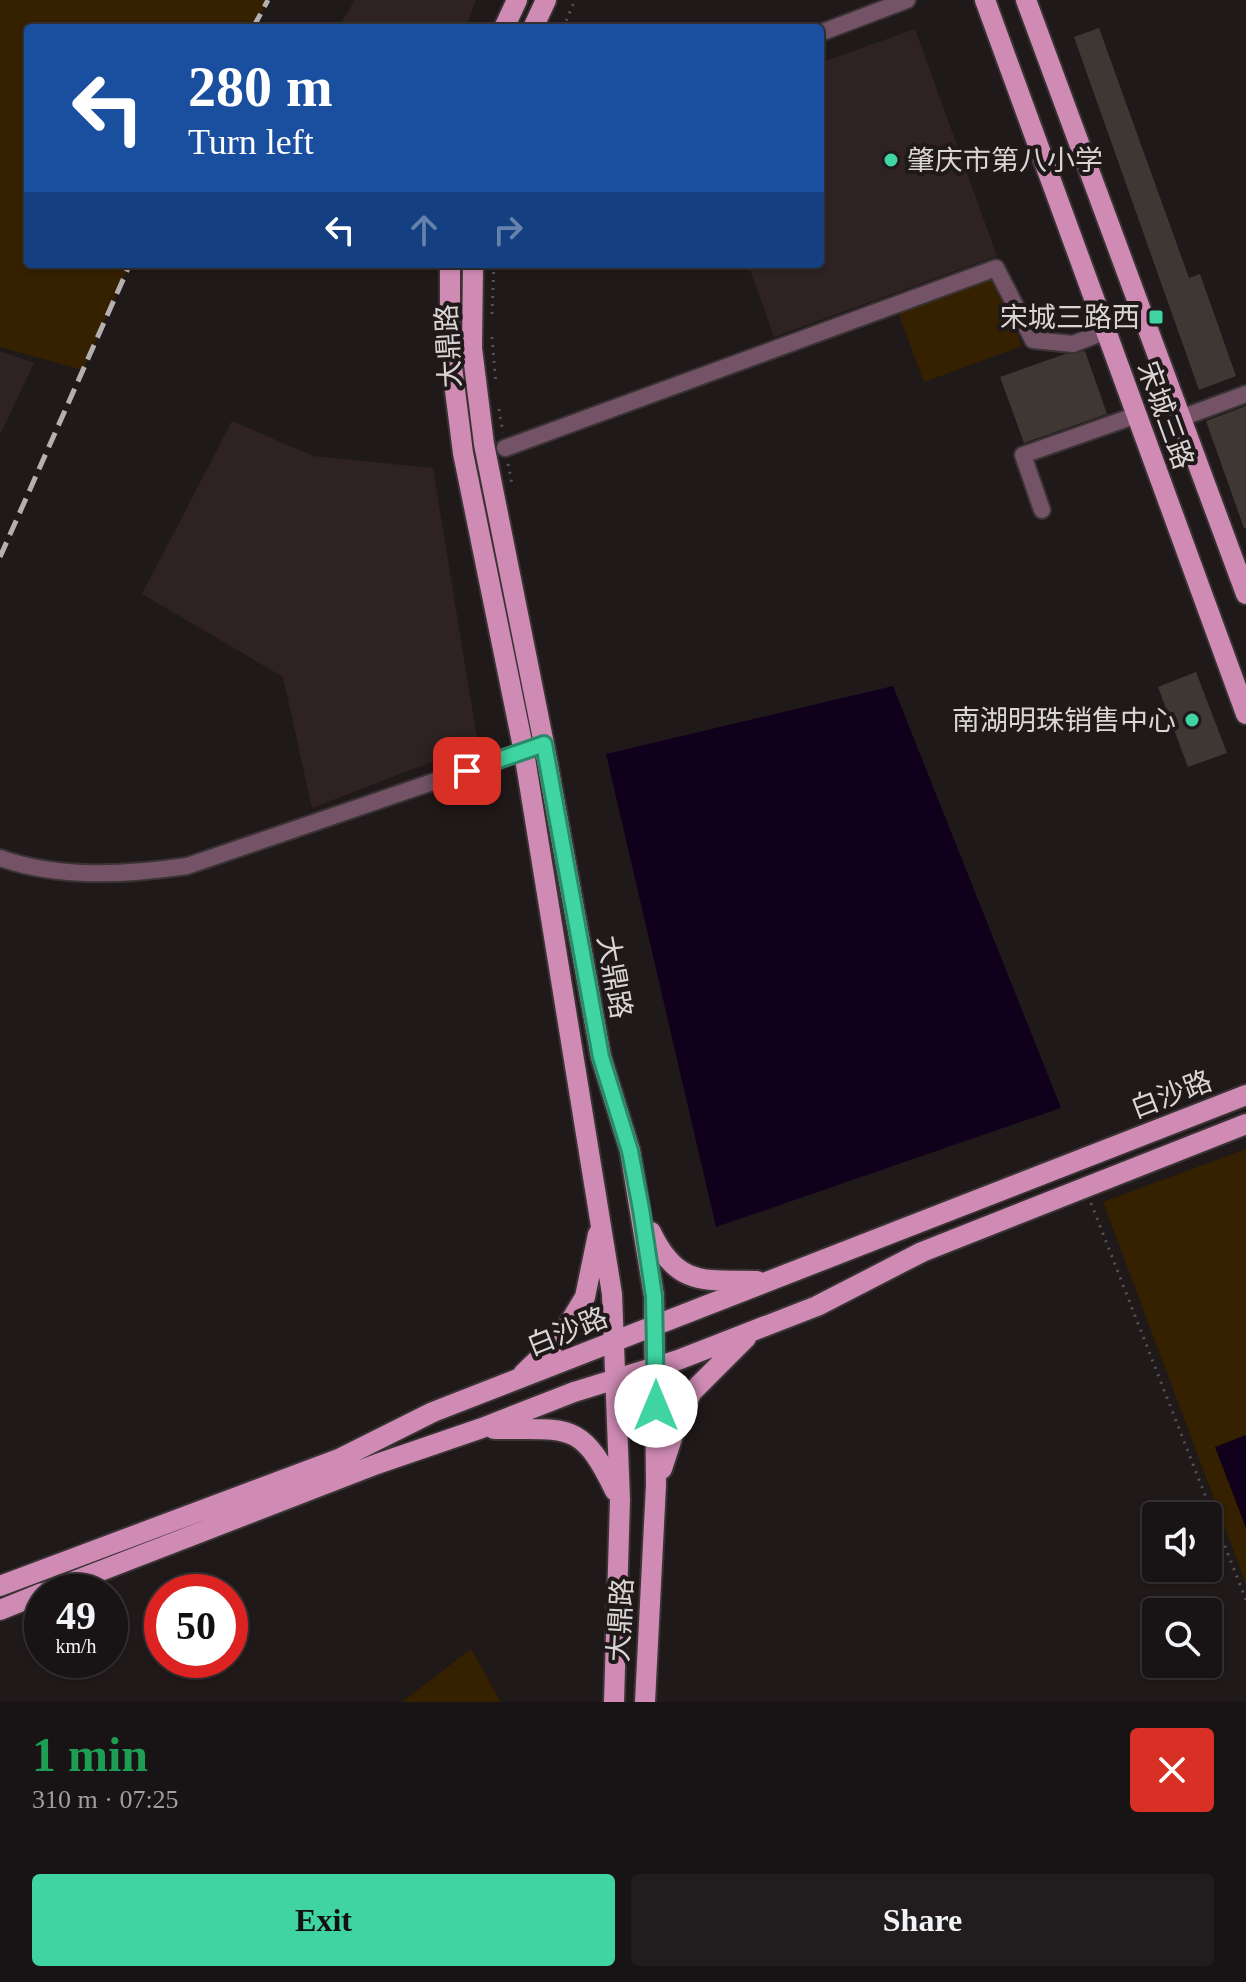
<!DOCTYPE html>
<html lang="en">
<head>
<meta charset="utf-8">
<style>
	:root { --surface:#181314; --page:#211c1d; --text:#f1f3f6; --muted:#9f9ea0; --line:#363234; --accent:#3fd4a2 }
	body { margin:0; font-family:"Times New Roman","Noto Sans SC",serif; background:var(--page); color:var(--text); height:100vh; display:flex; flex-direction:column; font-size:30px; white-space:nowrap }
	* { box-sizing:border-box; margin:0 }
	p { font-size:26px; color:var(--muted) }
	.icon { flex:none; width:44px; height:44px; fill:none; stroke:currentColor; stroke-width:2; stroke-linecap:round; stroke-linejoin:round }
	.map { position:relative; height:1702px; overflow:hidden }
	.panel { display:flex; flex-direction:column; background:var(--surface); flex:1 }
	.panel>* { flex:none }
	.top-card { position:absolute; left:24px; top:24px; width:800px; height:244px; border-radius:8px; box-shadow:0 2px 6px #0004,0 0 0 2px var(--line); background:#1a4fa0; color:#fff; overflow:hidden }
	.tools { position:absolute; left:1142px; top:1502px; display:grid; gap:16px }
	.tools a { display:grid; place-items:center; width:80px; height:80px; border-radius:8px; background:var(--surface); box-shadow:0 2px 6px #0004,0 0 0 2px var(--line); font-size:40px }
	.speed { position:absolute; left:24px; top:1574px; display:flex; gap:16px; font-size:40px; font-weight:700; text-align:center }
	.speed>* { display:grid; place-content:center; width:104px; height:104px; border-radius:50%; background:var(--surface); box-shadow:0 2px 6px #0004,0 0 0 2px var(--line); line-height:1 }
	.speed small { font-size:20px; font-weight:400 }
	.speed .limit { border:12px solid #d22; background:#fff; color:#111 }
	.pin { position:absolute; display:grid; place-items:center; width:68px; height:68px; color:#fff; margin:-34px; border-radius:16px; box-shadow:0 4px 12px #0006 }
	.me { position:absolute; width:88px; margin:-44px; rotate:0deg; stroke-linejoin:round; filter:drop-shadow(0 0 6px #0008) }
	.turn { display:flex; align-items:center; gap:28px; height:168px; padding:0 32px; font-size:36px }
	.turn .icon { width:104px; height:104px; stroke-width:2.5 }
	.turn b { display:block; font-size:56px; line-height:68px }
	.lanes { display:flex; align-items:center; height:76px; padding:0 32px; background:#0003; justify-content:center; gap:40px; direction:ltr }
	.lanes .off { opacity:.35 }
	.round { display:grid; place-items:center; flex:none; width:84px; height:84px; border-radius:8px; background:var(--page) }
	.head { display:flex; align-items:center; justify-content:space-between; height:136px; padding:0 32px }
	h1 { font-size:48px; font-weight:800; line-height:60px; color:#1e9e55 }
	.cta { display:flex; gap:16px; margin-top:auto; padding:16px 32px }
	.cta a { flex:1; height:92px; border-radius:8px; background:var(--accent); color:#111; font-size:32px; font-weight:800; line-height:92px; text-align:center }
	.cta a+a { background:var(--page); color:var(--text) }
	.map>svg:first-child { display:block }
	.built { fill:#2e2223 }
	.green { fill:#352000 }
	.water { fill:#11001b }
	.building { fill:#3e3734 }
	.lines { fill:none; stroke-linecap:round; stroke-linejoin:round }
	.minor-casing { stroke:#3a3334; stroke-width:20 }
	.major-casing { stroke:#3a3334; stroke-width:24 }
	.path { stroke:#585253; stroke-width:3; stroke-dasharray:2 6; stroke-linecap:butt }
	.minor { stroke:#745367; stroke-width:16 }
	.major { stroke:#cf8bb4; stroke-width:20 }
	.rail { stroke:#b5b0b0; stroke-width:5; stroke-dasharray:16 8; stroke-linecap:butt }
	.route-casing { stroke:#298a69; stroke-width:20 }
	.route { stroke:#3fd4a2; stroke-width:14 }
	.poi-dot { fill:#3fd4a2; stroke:#20191a; stroke-width:3 }
	.labels { text-anchor:middle; stroke-width:8; stroke-linejoin:round; paint-order:stroke }
	.poi-label { font-size:28px; fill:#dad5d5; stroke:#20191a; text-anchor:end }
	.street-label { font-size:28px; fill:#dad5d5; stroke:#20191a }
</style>
</head>
<body>
<div class="map">
<svg width="1246" height="1702" viewBox="0 0 1246 1702">
	<rect width="100%" height="100%" fill="#20191a"/>
	<!-- built -->
	<path class="built" d="M355,0H476L466,28H338Z
		M915,29L997,256L774,337L748,264H820V63Z
		M0,351L34,363L0,435Z
		M232,421L313,456L433,468L478,744L312,808L283,677L142,594Z"/>
	<!-- green -->
	<path class="green" d="M0,0H268L253,28H28V264H130L83,370L0,347Z
		M995,275L1022,346L924,382L898,312Z
		M1246,1149V1584L1103,1202Z
		M471,1649L501,1702H402Z"/>
	<!-- water -->
	<path class="water" d="M893,686L1061,1108L716,1227L606,754Z
		M1246,1435V1528L1215,1447Z"/>
	<!-- building -->
	<path class="building" d="M1099,28L1189,278L1200,274L1236,376L1199,390L1074,37Z
		M1085,351L1107,414L1024,443L1000,377L1065,354Z
		M1246,406V528H1244L1206,421Z
		M1196,672L1227,753L1188,767L1158,687Z"/>
	<g class="lines">
		<!-- minor casing -->
		<g class="minor-casing">
			<path id="minor" d="M820,33L907,0
				M1181,418L1246,394
				M505,448L996,268L1033,340L1073,344L1106,331
				M1042,510L1023,455L1137,415
				M0,858C59,879 126,875 187,866L535,747"/>
		</g>
		<!-- major casing -->
		<g class="major-casing">
			<path id="major" d="M985,0L1246,714
				M1026,0L1246,594
				M504,28L517,0
				M533,28L546,0
				M450,264V351L463,453L524,752L612,1294L620,1500L614,1702
				M473,264L472,348L484,444L544,744L601,1057L630,1151L654,1296L656,1485L645,1702
				M651,1232C677,1287 704,1280 757,1281
				M523,1374L561,1337L585,1297L598,1234
				M494,1429C567,1430 581,1419 615,1491
				M662,1469L677,1423L692,1392L746,1338
				M0,1586L341,1458L433,1412L1246,1095
				M46,1592L377,1464L482,1428L574,1392L678,1360L817,1306L922,1252L1246,1124
				M0,1610L42,1593"/>
		</g>
		<!-- path -->
		<path class="path" d="M563,28L575,0
			M492,314L494,264
			M492,337L496,385
			M499,409L503,433
			M508,464L512,484
			M1091,1203L1246,1600"/>
		<!-- minor -->
		<use href="#minor" class="minor"/>
		<!-- major -->
		<use href="#major" class="major"/>
		<!-- rail -->
		<path class="rail" d="M253,28L268,0
			M0,557L130,264"/>
	</g>
	<g class="lines">
		<!-- route casing -->
		<g class="route-casing">
			<path id="route" d="M467,771L544,744L601,1057L630,1151L641,1209L654,1296L656,1406"/>
		</g>
		<!-- route -->
		<use href="#route" class="route"/>
	</g>
	<!-- markers -->
	<g class="poi-dot">
		<circle cx="891" cy="160" r="8"/>
		<rect x="1148" y="309" width="16" height="16" rx="4"/>
		<circle cx="1192" cy="720" r="8"/>
	</g>
	<g class="labels">
		<!-- poi labels -->
		<g class="poi-label">
			<text x="907" y="170" text-anchor="start">肇庆市第八小学</text>
			<text x="1140" y="327">宋城三路西</text>
			<text x="1176" y="730">南湖明珠销售中心</text>
		</g>
		<!-- street labels -->
		<g class="street-label">
			<text transform="translate(448 346) rotate(-93)" y="10">大鼎路</text>
			<text transform="translate(1166 415) rotate(70)" y="10">宋城三路</text>
			<text transform="translate(615 977) rotate(80)" y="10">大鼎路</text>
			<text transform="translate(1171 1094) rotate(-21)" y="10">白沙路</text>
			<text transform="translate(567 1331) rotate(-22)" y="10">白沙路</text>
			<text transform="translate(620 1620) rotate(-87)" y="10">大鼎路</text>
		</g>
	</g>
</svg>
<div class="tools">
<a><svg class="icon" aria-label="sound" viewBox="0 0 24 24"><path d="M4 9h4l5-4v14l-5-4H4zM17 9q2 3 0 6"/></svg></a>
<a><svg class="icon" aria-label="search" viewBox="0 0 24 24"><circle cx="10" cy="10" r="6"/><path d="M15 15l6 6"/></svg></a>
</div>
<div class="speed"><div>49<small>km/h</small></div><div class="limit">50</div></div>
<div class="pin" style="left:467px;top:771px;background:#d93025"><svg class="icon" aria-label="arrive" viewBox="0 0 24 24"><path d="M6 21V4h12l-3 4 3 4H6"/></svg></div>
<svg class="me" style="left:656px;top:1406px" viewBox="-20 -20 40 40"><circle r="19" fill="#fff"/><path d="M0-13L10 11 0 6-10 11z" fill="#3fd4a2"/></svg>
<div class="top-card">
<div class="turn"><svg class="icon" aria-label="left" viewBox="0 0 24 24"><path d="M17 20v-9H6M10 6l-5 5 5 5"/></svg><div><b>280 m</b>Turn left</div></div>
<div class="lanes"><svg class="icon" aria-label="left" viewBox="0 0 24 24"><path d="M17 20v-9H6M10 6l-5 5 5 5"/></svg><svg class="icon off" aria-label="ahead" viewBox="0 0 24 24"><path d="M12 20V5M6 11l6-6 6 6"/></svg><svg class="icon off" aria-label="right" viewBox="0 0 24 24"><path d="M7 20v-9h11M14 6l5 5-5 5"/></svg></div>
</div>
</div>
<section class="panel">
<div class="head"><div><h1>1 min</h1><p>310 m · 07:25</p></div><a class="round" style="background:#d93025;color:#fff"><svg class="icon" aria-label="close" viewBox="0 0 24 24"><path d="M6 6l12 12M18 6L6 18"/></svg></a></div>
<div class="cta"><a>Exit</a><a>Share</a></div>
</section>
</body>
</html>
